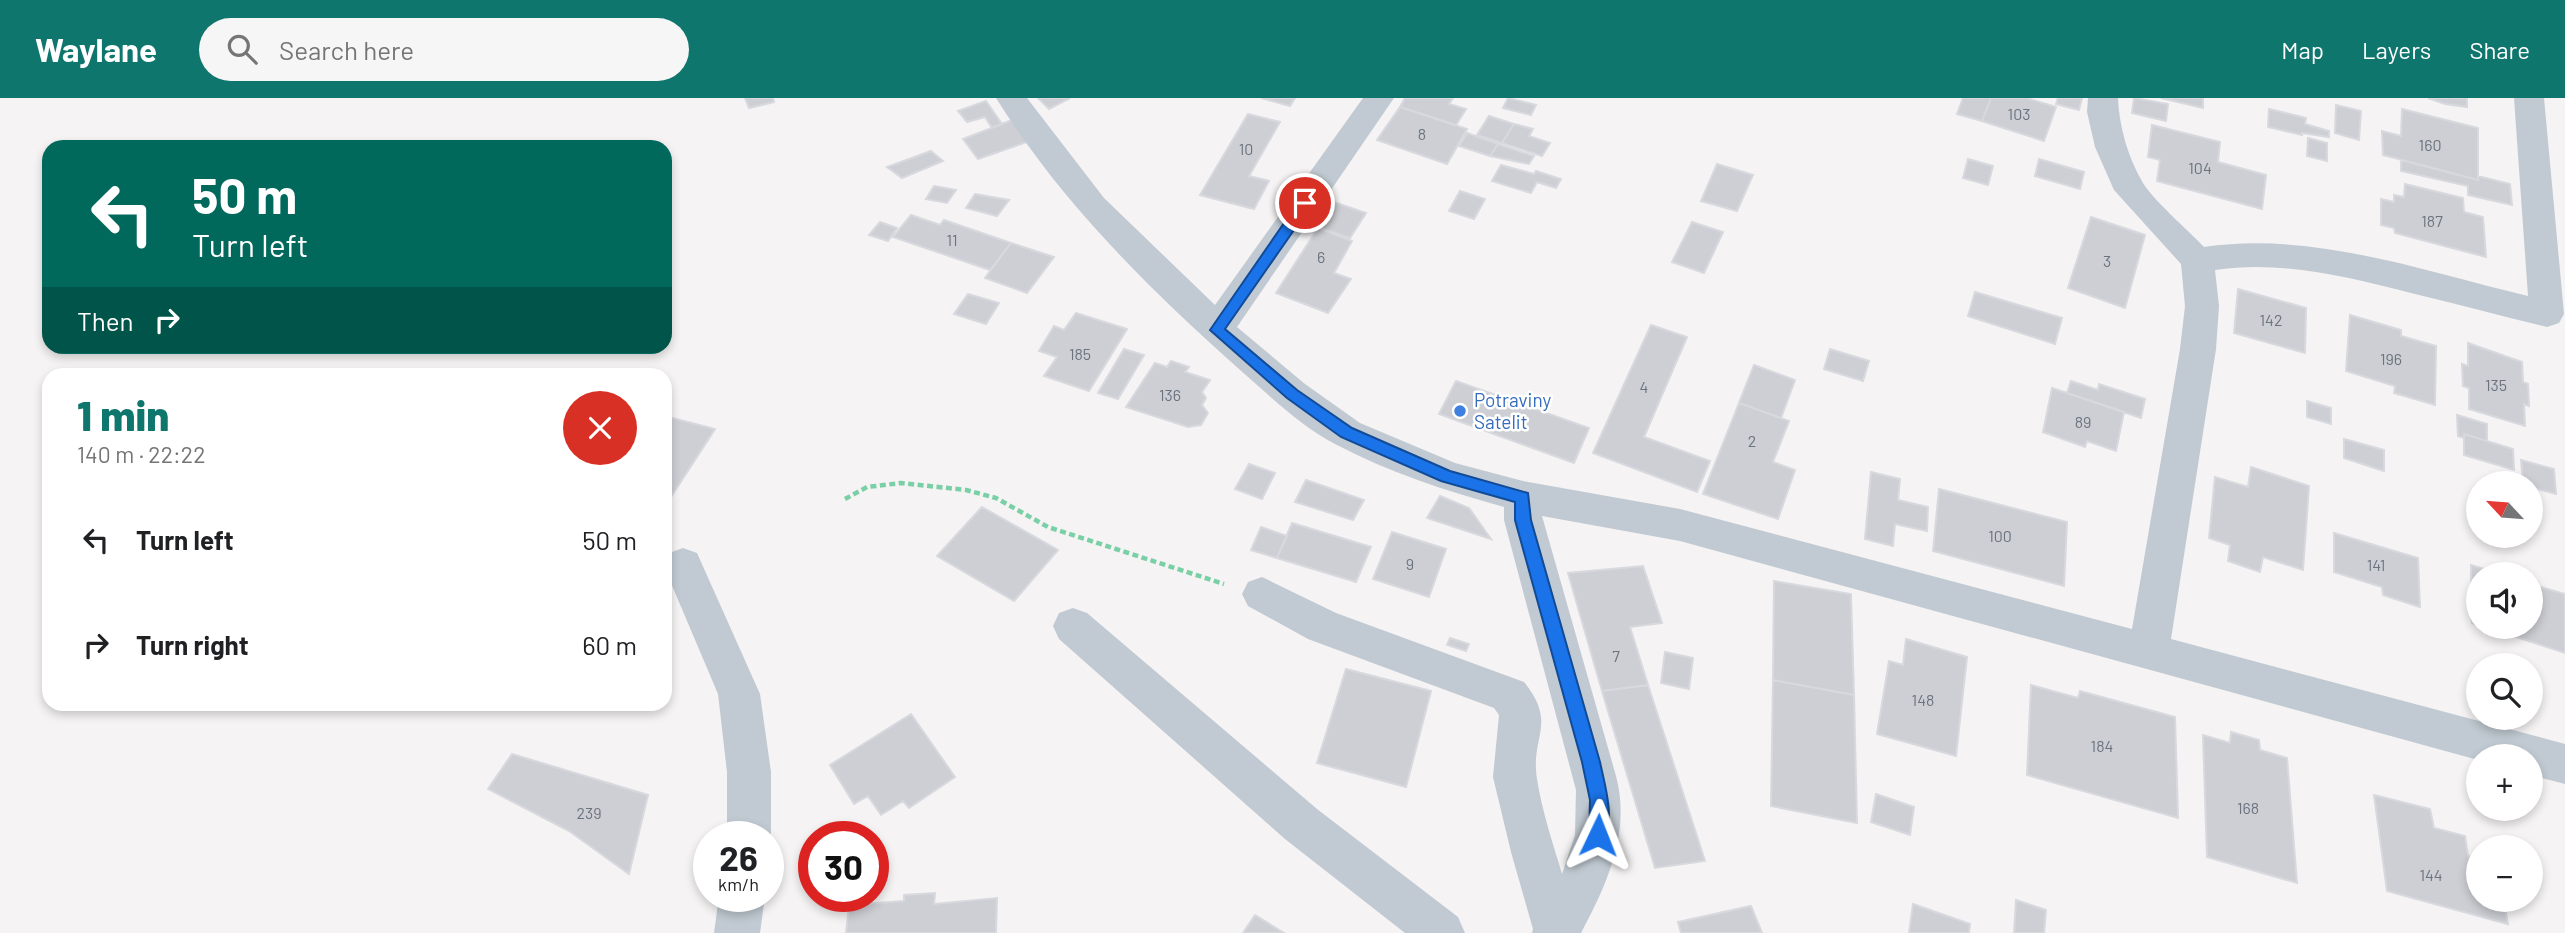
<!DOCTYPE html>
<html lang="en">
<head>
<meta charset="utf-8">
<style>
	:root { --surface:#fff; --page:#f6f6f6; --text:#202124; --muted:#757577; --accent:#0f766e }
	body { margin:0; font-family:Barlow,sans-serif; background:var(--page); color:var(--text); height:100vh; display:flex; flex-direction:column; font-size:26px; white-space:nowrap }
	* { box-sizing:border-box; margin:0 }
	p { font-size:23px; color:var(--muted) }
	.icon { flex:none; width:38px; height:38px; fill:none; stroke:currentColor; stroke-width:2; stroke-linecap:round; stroke-linejoin:round }
	.map { position:relative; flex:1; overflow:hidden }
	.drawer { position:absolute; left:42px; top:270px; width:630px; height:343px; display:flex; flex-direction:column; background:var(--surface); border-radius:21px; box-shadow:0 4px 10px #0003 }
	.drawer>* { flex:none }
	.top-card { position:absolute; left:42px; top:42px; width:630px; height:214px; border-radius:21px; box-shadow:0 4px 10px #0003; background:#00695c; color:#fff; overflow:hidden }
	.needle { width:46px; rotate:296deg }
	.fabs { position:absolute; left:2466px; top:373px; display:grid; gap:14px }
	.fabs a { display:grid; place-items:center; width:77px; height:77px; border-radius:50%; background:var(--surface); box-shadow:0 4px 10px #0003; font-size:35px }
	.speed { position:absolute; left:693px; top:723px; display:flex; gap:14px; font-size:35px; font-weight:700; text-align:center }
	.speed>* { display:grid; place-content:center; width:91px; height:91px; border-radius:50%; background:var(--surface); box-shadow:0 4px 10px #0003; line-height:1 }
	.speed small { font-size:18px; font-weight:400 }
	.speed .limit { border:10px solid #d22; background:#fff; color:#111 }
	.pin { position:absolute; display:grid; place-items:center; width:60px; height:60px; color:#fff; margin:-30px; border:4px solid #fff; border-radius:50%; box-shadow:0 2px 7px #0007 }
	.me { position:absolute; width:77px; margin:-38px; rotate:2deg; stroke-linejoin:round; filter:drop-shadow(0 0 5px #0008) }
	.turn { display:flex; align-items:center; gap:24px; height:147px; padding:0 35px; font-size:32px }
	.turn .icon { width:91px; height:91px; stroke-width:2.5 }
	.turn b { display:block; font-size:49px; line-height:60px }
	.then { display:flex; align-items:center; height:66px; padding:0 35px; background:#0003; gap:14px; font-size:26px }
	.round { display:grid; place-items:center; flex:none; width:74px; height:74px; border-radius:37px; background:var(--page) }
	.summary { display:flex; align-items:center; justify-content:space-between; height:119px; padding:0 35px }
	h1 { font-size:42px; font-weight:800; line-height:52px; color:var(--accent) }
	ul { padding:0; list-style:none }
	li { display:flex; align-items:center; gap:21px; height:105px; padding:0 35px }
	li div { flex:1 }
	li b { display:block; font-size:26px }
	li em { font-style:normal }
	header { display:flex; align-items:center; gap:42px; box-sizing:border-box; height:98px; padding:0 35px; background:var(--accent); color:#fff }
	header strong { font-size:33px }
	nav { display:flex; gap:38px; margin-inline-start:auto; font-size:24px }
	.search { width:490px; height:63px; background:var(--page); display:flex; align-items:center; gap:18px; box-sizing:border-box; padding:0 24px; border-radius:38px; color:var(--muted); font-size:26px }
	.map>svg:first-child { display:block }
	.building { fill:#cdcfd5; stroke:#d7d9de; stroke-width:2 }
	.lines { fill:none; stroke-linecap:round; stroke-linejoin:round }
	.path { stroke:#7ad0a6; stroke-width:4.5; stroke-dasharray:6 3.5; stroke-linecap:butt }
	.minor { fill:#c1cad2; fill-rule:evenodd }
	.route { fill:#1a73e8; stroke:#114b97; stroke-width:2 }
	.shop-dot { fill:#3f7fe0; stroke:#fff; stroke-width:2.5 }
	.labels { text-anchor:middle; stroke-width:5; stroke-linejoin:round; paint-order:stroke }
	.number-label { font-size:16px; fill:#6b747e }
	.shop-label { font-size:19px; fill:#366cbe; stroke:#fff; text-anchor:start }
</style>
</head>
<body>
<header>
<strong>Waylane</strong>
<div class="search"><svg class="icon" aria-label="search" viewBox="0 0 24 24"><circle cx="10" cy="10" r="6"/><path d="M15 15l6 6"/></svg>Search here</div>
<nav><a>Map</a><a>Layers</a><a>Share</a></nav>
</header>
<div class="map">
<svg width="2565" height="835" viewBox="0 0 2565 835">
	<rect width="100%" height="100%" fill="#f5f3f3"/>
	<!-- building -->
	<path class="building" d="M745,0H773L774,4L749,10Z
		M1038,0H1070L1049,11Z
		M1261,0H1295L1290,8Z
		M1405,0H1453L1449,6L1466,11L1456,27L1400,9Z
		M1508,0L1536,7L1531,17L1503,10Z
		M1963,0H1991L1982,23L1957,16Z
		M1991,0H2026L2056,9L2044,43L1982,23Z
		M2058,0H2082L2079,12L2056,6Z
		M2134,0L2168,6L2166,23L2132,15Z
		M2161,0H2203V10Z
		M2428,0H2467V9L2445,6Z
		M986,3L1002,26L992,30L985,19L967,24L958,13Z
		M2336,7L2361,13L2359,42L2335,35Z
		M1400,9L1467,31L1447,66L1377,42Z
		M2269,11L2306,20L2305,26L2329,33V39L2302,35V37L2268,29Z
		M2402,11L2478,30V82L2383,57L2382,33L2401,38Z
		M1248,16L1280,24L1249,78L1269,83L1254,111L1200,97Z
		M1489,18L1514,26L1502,45L1477,37Z
		M1012,22L1027,44L978,61L963,41Z
		M1514,26L1533,31L1529,38L1550,45L1542,58L1502,45Z
		M2152,27L2220,44L2218,64L2266,77L2262,111L2157,83L2160,62L2148,59Z
		M1467,35L1498,46L1490,58L1459,48Z
		M2308,40L2327,45V63L2307,58Z
		M1498,46L1534,58L1529,66L1490,58Z
		M931,53L943,63L902,80L887,69Z
		M1968,61L1993,68L1988,87L1963,80Z
		M2039,61L2084,74L2080,91L2035,78Z
		M2401,62L2478,82V78L2510,86L2512,107L2468,97V88L2401,73Z
		M1717,66L1753,77L1737,113L1701,103Z
		M1501,67L1534,76L1536,73L1561,81L1556,90L1537,84L1531,95L1492,83Z
		M2405,86L2463,100L2464,114L2483,119L2486,159L2395,135L2394,130L2381,127V101L2394,104V97L2404,99Z
		M934,88L956,92L947,105L926,101Z
		M1460,93L1485,101L1474,121L1449,113Z
		M975,96L1009,102L997,118L966,110Z
		M1328,102L1366,115L1350,140L1312,127Z
		M911,117L940,127L944,122L1011,145L990,172L893,139Z
		M2091,119L2145,137L2125,210L2068,190Z
		M880,124L897,130L888,143L869,137Z
		M1692,124L1723,134L1704,175L1672,164Z
		M1318,130L1352,143L1334,175L1351,181L1328,215L1276,195Z
		M1011,145L1054,159L1027,195L985,180Z
		M2238,191L2306,210L2305,255L2234,235Z
		M1975,194L2062,220L2055,246L1968,218Z
		M968,196L999,205L986,226L954,216Z
		M1076,215L1127,231L1089,293L1044,278L1057,259L1039,253L1054,228L1064,232Z
		M2350,217L2401,232V238L2436,248L2435,307L2394,295L2395,288L2346,273Z
		M1651,227L1687,239L1644,339L1710,363L1697,394L1593,355Z
		M2468,245L2522,264L2523,284L2528,286L2529,308L2524,306L2525,328L2469,311V290L2463,288L2462,266L2468,268Z
		M1124,251L1144,257L1118,301L1098,295Z
		M1830,251L1869,263L1863,283L1824,271Z
		M1171,263L1189,269L1185,274L1210,282L1202,294L1206,300L1202,307L1208,315L1201,327L1188,329L1126,309L1155,265L1167,269Z
		M1754,267L1795,282L1781,320L1739,305Z
		M1456,283L1589,330L1574,365L1439,316Z
		M2071,283L2098,292L2099,286L2145,301L2141,320L2067,295Z
		M2052,290L2124,314L2116,353L2087,343L2085,349L2043,334Z
		M2307,303L2331,310V326L2307,319Z
		M1739,305L1789,323L1773,364L1795,372L1778,421L1703,396Z
		M2457,317L2487,326V343L2464,336V340L2458,338Z
		M665,318L715,331L665,408Z
		M2464,336L2513,351L2514,372L2464,357Z
		M2344,341L2384,352V373L2344,360Z
		M2521,362L2554,371L2556,396L2530,389V385H2523Z
		M1249,366L1275,375L1262,401L1235,391Z
		M2251,369L2309,388L2303,472L2263,459L2260,474L2228,463L2230,447L2209,440L2215,379L2248,389Z
		M1871,374L1900,381L1898,402L1928,409L1927,433L1895,426L1893,448L1865,441Z
		M1306,382L1364,402L1353,422L1295,404Z
		M1939,391L2067,424L2064,488L1933,453Z
		M1440,398L1469,410L1491,441L1427,420Z
		M982,409L1058,452L1014,503L937,458Z
		M1292,425L1371,449L1356,484L1277,460Z
		M1261,429L1287,438L1277,460L1251,452Z
		M1392,434L1446,451L1429,499L1373,481Z
		M2334,435L2418,460L2420,509L2383,497L2382,489L2334,474Z
		M2471,467L2500,476H2478V527L2472,525Z
		M1643,468L1662,525L1630,529L1648,587L1602,593L1568,475Z
		M1774,483L1851,496L1854,597L1773,582Z
		M2530,486L2565,496V555L2483,528H2530Z
		M1450,540L1469,546L1466,553L1447,547Z
		M1906,541L1967,559L1956,658L1877,636L1889,563L1903,567Z
		M1665,554L1693,560L1689,591L1661,585Z
		M1346,571L1431,593L1406,689L1317,665Z
		M1773,582L1854,597L1857,725L1771,708Z
		M1648,587L1705,763L1655,770L1602,593Z
		M2031,587L2078,600L2080,593L2175,619L2178,720L2027,677Z
		M911,616L955,679L909,710L903,703L881,717L868,698L854,706L830,667Z
		M2231,634L2259,642L2260,652L2287,660L2297,785L2207,759L2203,637L2230,645Z
		M512,656L648,697L629,776L569,733L488,691Z
		M1876,696L1914,709L1910,737L1871,724Z
		M2374,697L2430,711L2434,730L2465,738L2468,758L2478,761V802H2504L2508,826L2387,793Z
		M814,760V786L804,787L808,761Z
		M935,795L934,806L997,800L996,835H846L849,807L904,803V797Z
		M2016,802L2046,812L2044,835H2014Z
		M1913,806L1970,826L1969,835H1909Z
		M1751,808L1762,835H1681L1678,824Z
		M1255,817L1284,835H1243Z"/>
	<g class="lines">
		<!-- path -->
		<path class="path" d="M845,401L867,389L901,385L966,392L996,400L1048,429L1224,486"/>
		<!-- minor -->
		<path class="minor" d="M996,0H1027L1104,100L1215,207L1363,0H1394L1237,229L1305,286L1360,325L1455,365L1523,383L1680,411L2132,531L2180,251L2185,208L2181,166L2114,92L2095,49L2087,14L2088,0H2118C2119,28 2128,60 2143,85C2155,104 2187,131 2204,149C2313,133 2423,173 2528,198L2514,0H2544L2564,216L2559,225L2547,229C2502,218 2456,206 2411,195C2347,179 2282,162 2215,172L2219,208L2216,251L2171,541L2565,646V686L2530,677V658H2478V662L1680,443L1542,418L1616,678C1631,734 1607,786 1581,835H1532L1533,831L1511,754L1493,679L1499,617L1494,610L1308,541L1248,508L1242,496L1248,484L1262,479L1336,515L1524,584C1558,626 1530,638 1537,681C1542,713 1553,746 1562,776L1575,737L1576,692L1504,422V409C1446,393 1388,374 1335,346C1300,328 1269,297 1239,271C1149,191 1060,103 996,0Z
			M683,450L697,455L760,596L771,674V738L768,745V738H727V674L718,596L665,471L669,455Z
			M1073,510L1087,515L1317,711L1458,819L1465,835H1405L1285,741L1059,541L1053,528L1059,515Z
			M719,798H765L760,835H714Z"/>
	</g>
	<!-- route -->
	<path class="route" d="M1305,100L1312,105L1310,109L1225,231L1297,292L1352,330L1450,373L1528,395L1531,422L1600,664C1605,688 1615,719 1604,743L1598,746L1591,743L1589,737L1590,702L1582,664L1515,422V404L1441,383L1341,339L1287,300L1210,232L1300,102Z"/>
	<!-- markers -->
	<circle class="shop-dot" cx="1460" cy="313" r="7"/>
	<g class="labels">
		<!-- number labels -->
		<g class="number-label">
			<text x="2019" y="22">103</text>
			<text x="1422" y="42">8</text>
			<text x="2430" y="53">160</text>
			<text x="1246" y="57">10</text>
			<text x="2200" y="76">104</text>
			<text x="2432" y="129">187</text>
			<text x="952" y="148">11</text>
			<text x="1321" y="165">6</text>
			<text x="2107" y="169">3</text>
			<text x="2271" y="228">142</text>
			<text x="1080" y="262">185</text>
			<text x="2391" y="267">196</text>
			<text x="2496" y="293">135</text>
			<text x="1644" y="295">4</text>
			<text x="1170" y="303">136</text>
			<text x="2083" y="330">89</text>
			<text x="1752" y="349">2</text>
			<text x="2000" y="444">100</text>
			<text x="1410" y="472">9</text>
			<text x="2376" y="473">141</text>
			<text x="1616" y="564">7</text>
			<text x="1923" y="608">148</text>
			<text x="2102" y="654">184</text>
			<text x="2248" y="716">168</text>
			<text x="589" y="721">239</text>
			<text x="2431" y="783">144</text>
		</g>
		<!-- shop labels -->
		<g class="shop-label">
			<text x="1474" y="309">Potraviny<tspan x="1474" dy="22">Satelit</tspan></text>
		</g>
	</g>
</svg>
<div class="fabs">
<a><svg class="needle" viewBox="-14 -14 28 28"><path d="M0-13l5 13h-10z" fill="#e53935"/><path d="M0 13l5-13h-10z" fill="#757577"/></svg></a>
<a><svg class="icon" aria-label="sound" viewBox="0 0 24 24"><path d="M4 9h4l5-4v14l-5-4H4zM17 9q2 3 0 6"/></svg></a>
<a><svg class="icon" aria-label="search" viewBox="0 0 24 24"><circle cx="10" cy="10" r="6"/><path d="M15 15l6 6"/></svg></a>
<a>+</a>
<a>−</a>
</div>
<div class="speed"><div>26<small>km/h</small></div><div class="limit">30</div></div>
<div class="pin" style="left:1305px;top:105px;background:#d93025"><svg class="icon" aria-label="arrive" viewBox="0 0 24 24"><path d="M6 21V4h12l-3 4 3 4H6"/></svg></div>
<svg class="me" style="left:1598px;top:737px" viewBox="-20 -20 40 40"><path d="M0-17L14 15 0 8-14 15z" fill="#1a73e8" stroke="#fff" stroke-width="4"/></svg>
<div class="top-card">
<div class="turn"><svg class="icon" aria-label="left" viewBox="0 0 24 24"><path d="M17 20v-9H6M10 6l-5 5 5 5"/></svg><div><b>50 m</b>Turn left</div></div>
<div class="then">Then<svg class="icon" aria-label="right" viewBox="0 0 24 24"><path d="M7 20v-9h11M14 6l5 5-5 5"/></svg></div>
</div>
<section class="drawer">
<div class="summary"><div><h1>1 min</h1><p>140 m · 22:22</p></div><a class="round" style="background:#d93025;color:#fff"><svg class="icon" aria-label="close" viewBox="0 0 24 24"><path d="M6 6l12 12M18 6L6 18"/></svg></a></div>
<ul>
<li><svg class="icon" aria-label="left" viewBox="0 0 24 24"><path d="M17 20v-9H6M10 6l-5 5 5 5"/></svg><div><b>Turn left</b></div><em>50 m</em></li>
<li><svg class="icon" aria-label="right" viewBox="0 0 24 24"><path d="M7 20v-9h11M14 6l5 5-5 5"/></svg><div><b>Turn right</b></div><em>60 m</em></li>
</ul>
</section>
</div>
</body>
</html>
